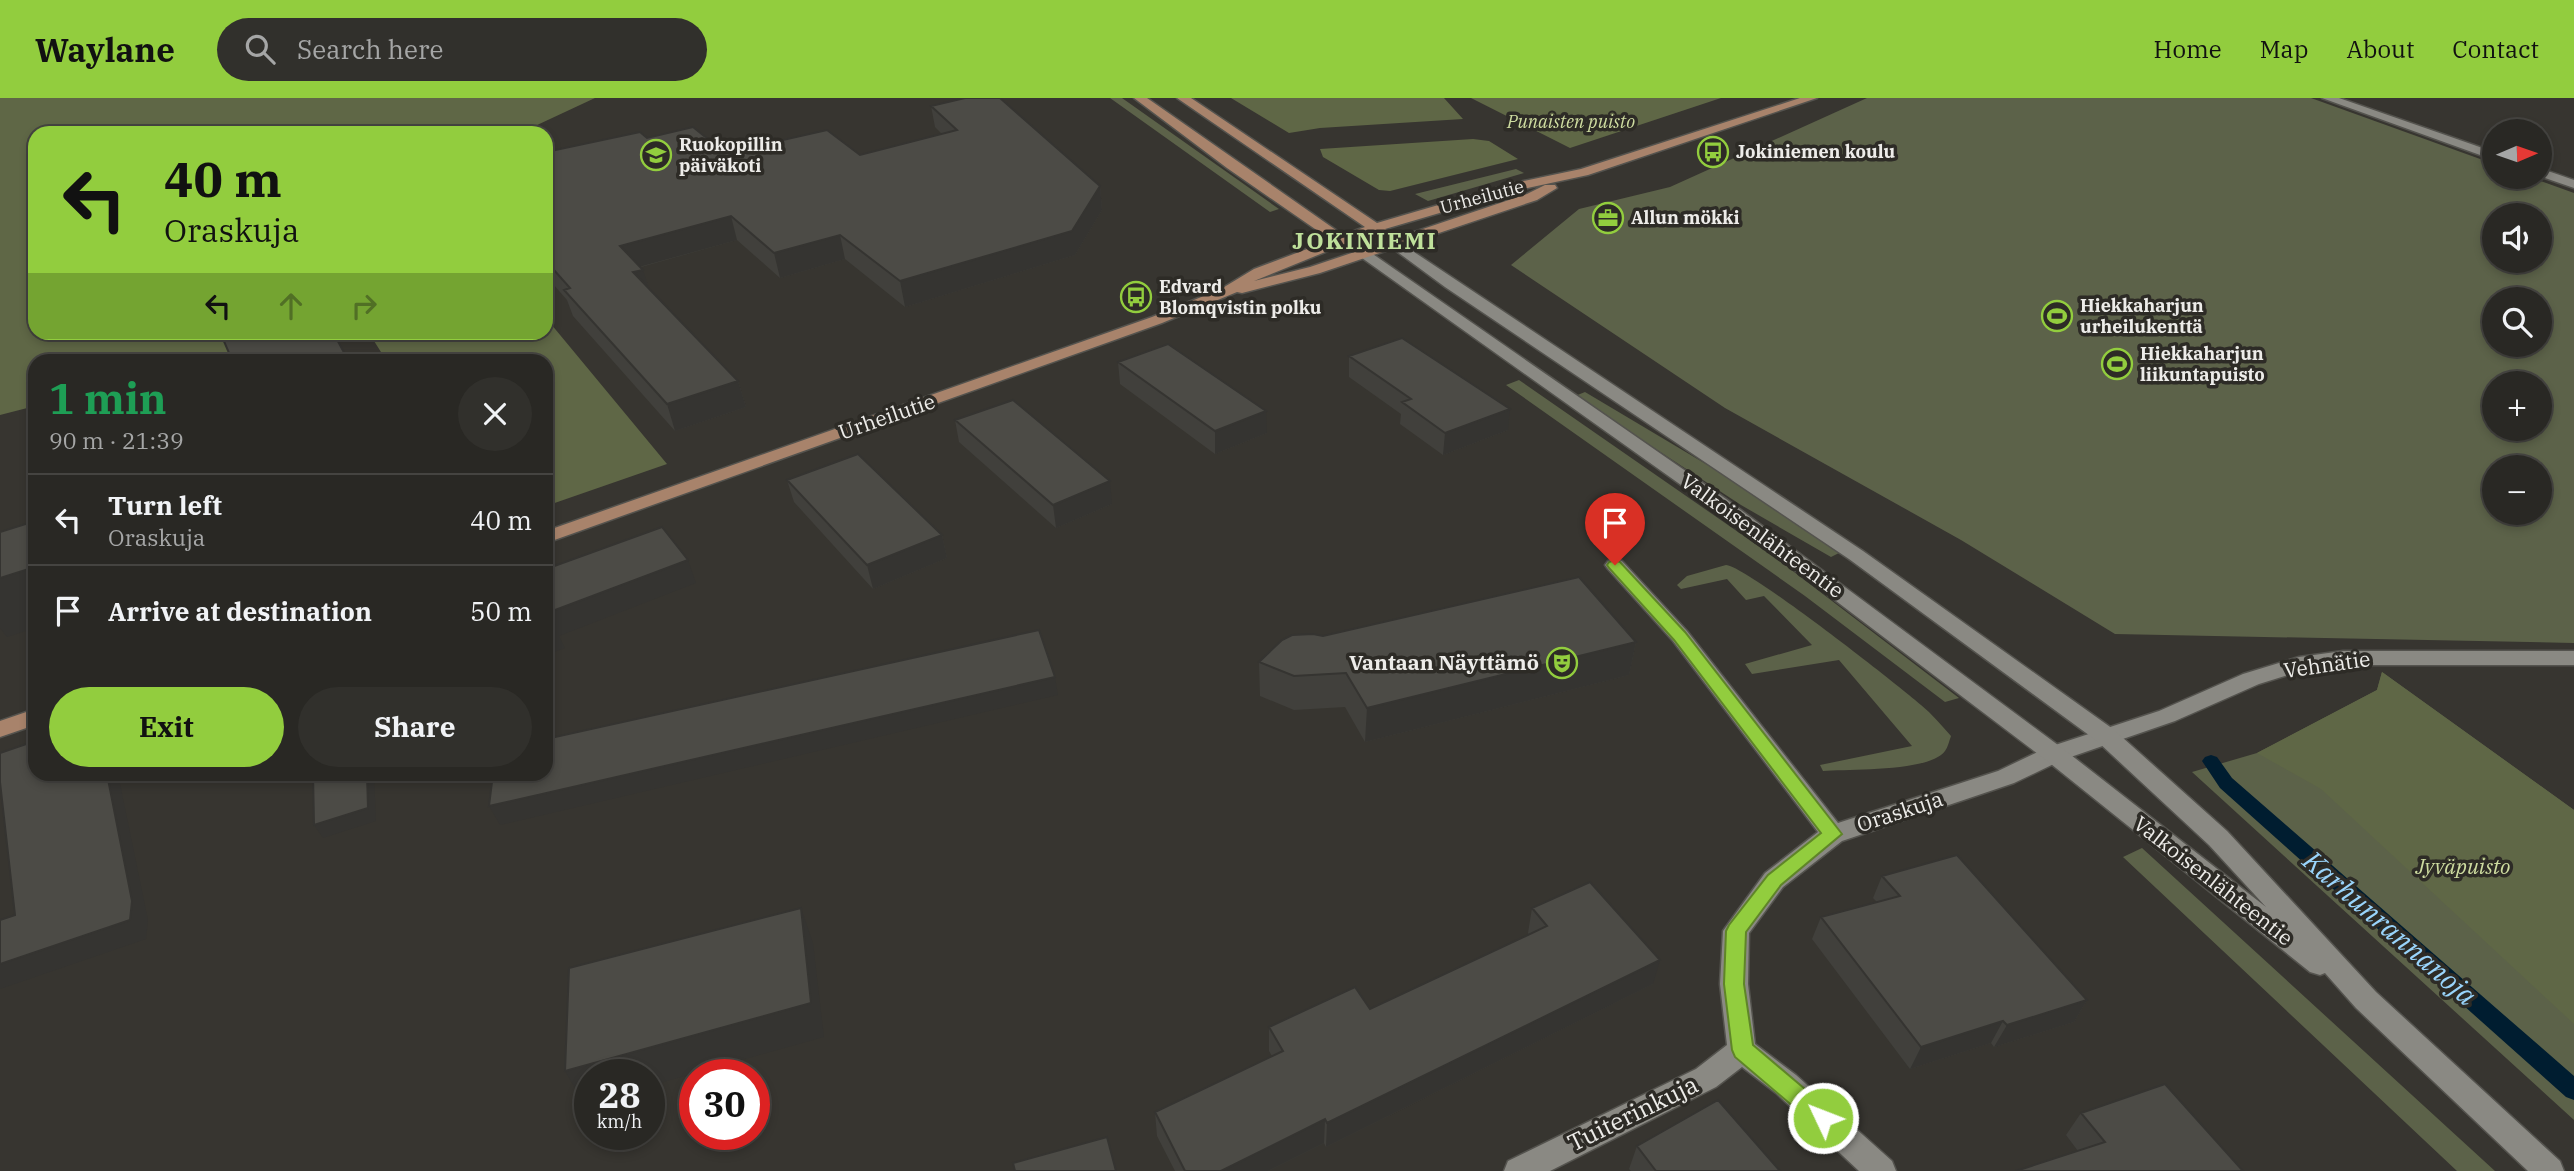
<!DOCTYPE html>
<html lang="en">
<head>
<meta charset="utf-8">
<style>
	:root { --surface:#292824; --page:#31302c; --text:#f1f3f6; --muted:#a5a6a6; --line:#454441; --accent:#92cd3e }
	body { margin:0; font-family:"IBM Plex Serif",serif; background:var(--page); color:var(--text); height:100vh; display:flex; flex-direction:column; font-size:26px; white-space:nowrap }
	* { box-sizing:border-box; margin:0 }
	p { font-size:23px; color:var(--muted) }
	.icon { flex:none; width:38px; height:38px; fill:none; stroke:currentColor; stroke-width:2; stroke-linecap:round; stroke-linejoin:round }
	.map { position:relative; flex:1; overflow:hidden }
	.sheet { position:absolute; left:28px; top:256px; width:525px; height:427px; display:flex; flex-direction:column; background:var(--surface); border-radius:21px; box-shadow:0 4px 10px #0003,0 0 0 2px var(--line) }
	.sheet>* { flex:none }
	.guide { position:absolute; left:28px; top:28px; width:525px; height:214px; border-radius:21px; box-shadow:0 4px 10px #0003,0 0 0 2px var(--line); background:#92cd3e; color:#111; overflow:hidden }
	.needle { width:46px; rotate:88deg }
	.buttons { position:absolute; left:2482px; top:21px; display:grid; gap:14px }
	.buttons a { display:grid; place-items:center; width:70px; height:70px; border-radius:50%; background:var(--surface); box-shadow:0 4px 10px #0003,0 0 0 2px var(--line); font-size:35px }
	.speed { position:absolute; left:574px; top:961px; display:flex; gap:14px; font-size:35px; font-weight:700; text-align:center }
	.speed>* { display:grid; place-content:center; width:91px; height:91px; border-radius:50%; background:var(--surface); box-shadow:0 4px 10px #0003,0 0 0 2px var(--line); line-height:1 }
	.speed small { font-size:18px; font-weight:400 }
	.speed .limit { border:10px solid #d22; background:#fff; color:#111 }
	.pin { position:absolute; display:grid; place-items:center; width:60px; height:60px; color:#fff; margin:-72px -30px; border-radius:50% 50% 50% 0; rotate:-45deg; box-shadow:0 0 7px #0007 }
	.pin .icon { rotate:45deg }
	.me { position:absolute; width:77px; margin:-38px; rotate:313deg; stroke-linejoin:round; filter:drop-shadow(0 0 5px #0008) }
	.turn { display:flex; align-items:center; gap:24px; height:147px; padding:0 21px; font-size:32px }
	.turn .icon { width:91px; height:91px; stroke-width:2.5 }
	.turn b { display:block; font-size:49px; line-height:60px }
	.lanes { display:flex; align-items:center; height:66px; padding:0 21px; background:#0003; justify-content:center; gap:35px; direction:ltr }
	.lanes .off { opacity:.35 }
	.round { display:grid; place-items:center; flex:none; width:74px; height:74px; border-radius:37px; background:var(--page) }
	.headline { display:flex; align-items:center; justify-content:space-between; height:119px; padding:0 21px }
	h1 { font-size:42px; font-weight:800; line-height:52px; color:#1e9e55 }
	.cta { display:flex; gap:14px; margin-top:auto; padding:14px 21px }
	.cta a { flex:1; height:80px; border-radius:42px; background:var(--accent); color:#111; font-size:28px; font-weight:800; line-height:80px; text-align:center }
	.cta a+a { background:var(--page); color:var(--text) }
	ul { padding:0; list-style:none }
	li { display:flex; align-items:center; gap:21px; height:91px; padding:0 21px; border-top:2px solid var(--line) }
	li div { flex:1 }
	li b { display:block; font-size:26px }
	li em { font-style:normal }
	header { display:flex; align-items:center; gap:42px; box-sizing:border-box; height:98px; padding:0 35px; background:var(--accent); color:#111 }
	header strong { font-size:33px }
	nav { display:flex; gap:38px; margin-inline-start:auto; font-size:24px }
	.search { width:490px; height:63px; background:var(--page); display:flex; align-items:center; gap:18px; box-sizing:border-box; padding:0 24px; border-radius:38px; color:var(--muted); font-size:26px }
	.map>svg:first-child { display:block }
	.green { fill:#5c6249; fill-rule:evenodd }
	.forest { fill:#5f6746 }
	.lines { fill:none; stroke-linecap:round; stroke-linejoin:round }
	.stream { fill:#001d30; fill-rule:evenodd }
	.minor-casing { stroke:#54534e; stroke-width:3 }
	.tertiary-casing { stroke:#54534e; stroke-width:3 }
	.secondary-casing { stroke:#54534e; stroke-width:3 }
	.minor { fill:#8a8983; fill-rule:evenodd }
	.tertiary { fill:#8a8983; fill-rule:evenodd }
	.secondary { fill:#a8836b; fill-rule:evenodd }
	.wall { fill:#41403c }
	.shaded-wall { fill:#353431 }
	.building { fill:#4c4b46; stroke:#353431; stroke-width:2 }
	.route { fill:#92cd3e; stroke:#5f8528; stroke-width:2 }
	.labels { text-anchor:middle; stroke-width:7; stroke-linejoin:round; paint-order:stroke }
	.far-park-label { font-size:18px; font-style:italic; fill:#cedca0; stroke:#2d2b26 }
	.far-poi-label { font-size:18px; font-weight:bold; fill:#edece9; stroke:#2d2b26; text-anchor:start }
	.far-street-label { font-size:18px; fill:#edece9; stroke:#2d2b26 }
	.street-label { font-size:21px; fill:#edece9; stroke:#2d2b26 }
	.poi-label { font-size:21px; font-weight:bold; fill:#edece9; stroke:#2d2b26; text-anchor:end }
	.park-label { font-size:21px; font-style:italic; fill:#cedca0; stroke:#2d2b26 }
	.far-district-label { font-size:23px; font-weight:bold; letter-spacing:2px; fill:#bfe19b; stroke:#2d2b26 }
	.near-street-label { font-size:24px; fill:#edece9; stroke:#2d2b26 }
	.near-water-label { font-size:28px; font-style:italic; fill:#99d4fb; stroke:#2d2b26 }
</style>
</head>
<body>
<header>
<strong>Waylane</strong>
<div class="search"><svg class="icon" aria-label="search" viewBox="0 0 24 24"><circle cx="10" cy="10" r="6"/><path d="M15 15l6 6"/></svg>Search here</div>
<nav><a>Home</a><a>Map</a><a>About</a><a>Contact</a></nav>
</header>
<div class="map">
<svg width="2574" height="1073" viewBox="0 0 2574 1073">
	<rect width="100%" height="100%" fill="#373530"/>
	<!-- green -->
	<path class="green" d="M1110,0H1122L1279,111L1270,114Z
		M1867,0H2311L2494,66V79H2530L2574,95V545L2115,536L1961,442L1725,310L1511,167L1579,111L1670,89ZM2494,117H2539V163H2494ZM2494,201H2539V247H2494ZM2494,285H2539V331H2494ZM2494,369H2539V415H2494Z
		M1516,71L1524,75L1428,103L1415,96Z
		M1519,282L1777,461L1959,600L1945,604L1805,498L1506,287Z
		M1585,294L1768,403L1841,454L1831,459L1741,407L1575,298Z
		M1726,467C1746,468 1897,586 1921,607C1932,616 1941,627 1951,638C1949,643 1948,649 1945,653C1930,674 1849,671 1823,673L1820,667L1912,648L1839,562L1752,576L1745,566L1812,547L1764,498L1746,502L1727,481L1681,491L1677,487L1687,478Z
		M2382,574L2574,712V1022L2192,674L2257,655L2377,592Z
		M2142,750L2495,1073H2457L2123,759Z"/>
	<!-- forest -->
	<path class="forest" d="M0,0H595L520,35H35V234L329,235L216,262H35V308L0,317Z
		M1231,0H1444L1463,21L1320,30L1289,35Z
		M1471,0H1721L1570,50Z
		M1473,41L1489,43L1518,61L1390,93L1379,92L1323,59L1320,51Z
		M546,220L667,366L546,408V262H386L369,235L546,234Z
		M2382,574L2574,712V926L2321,691L2257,655L2377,592Z"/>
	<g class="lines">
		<!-- stream -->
		<path class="stream" d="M2211,657L2217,659L2232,680L2574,978V1002L2566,999L2220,690L2202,663L2205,659Z"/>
		<!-- minor casing -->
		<g class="minor-casing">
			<path id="minor" d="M2322,0H2339L2494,54V62Z
				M2539,70L2574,82V90L2539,78Z
				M1615,461L1622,463L1687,533L1838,725L1998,673L2046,650L2159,613L2243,576L2299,559L2343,553H2574V567H2343L2301,573L2259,586L2175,623L2062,662L2014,685L1842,743L1783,789L1749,835L1748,886L1755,946L1796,977L1892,1063L1896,1073H1859L1776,995L1742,969L1716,989L1550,1073H1504L1508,1063L1696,971L1727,947L1720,886L1723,833L1765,775L1818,734L1673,543L1608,471L1605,467L1608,463Z"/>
		</g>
		<!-- tertiary casing -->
		<g class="tertiary-casing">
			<path id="tertiary" d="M1393,140L1863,453L2113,631L2227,733L2376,894L2560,1063L2564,1073H2528L2356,910L2325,875L2320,877L2310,874L2046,662L1712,409L1355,155L1362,151L1367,152L1726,401L2062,650L2266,809L2209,747L2097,643L1849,461L1445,189L1388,147V141Z"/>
		</g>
		<!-- secondary casing -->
		<g class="secondary-casing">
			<path id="secondary" d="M1134,0H1147L1343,137L1365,129L1177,0H1191L1377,125L1510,86L1581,71L1800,0H1817L1588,77L1518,92L1385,131L1390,136L1388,139H1378L1373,135L1352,143L1355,147L1353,150L1340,148L1254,183L1310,169L1527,96L1545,87H1555L1557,90L1537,102L1320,175L1242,195L1237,194L1162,225L546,445V433L1152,219L1221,191L1254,171L1331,142L1227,70Z
				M35,611V627L0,639V623Z"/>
		</g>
		<!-- minor -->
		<use href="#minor" class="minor"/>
		<!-- tertiary -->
		<use href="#tertiary" class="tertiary"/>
		<!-- secondary -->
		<use href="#secondary" class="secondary"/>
	</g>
	<!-- wall -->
	<path class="wall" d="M931,8L1100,88L1102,112L1075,157L905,209L845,161L780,180L737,142L641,169L649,190L738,283L746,309L675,333L573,218L567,202L546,178V54L647,40L725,55L860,57L942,36L935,29Z
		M1349,258L1508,332L1443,357L1400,326L1401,316L1349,279Z
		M1118,264L1267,335L1215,356L1120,286Z
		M955,322L1112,406L1056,430L959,344Z
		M787,382L942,437L947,460L873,491L794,404Z
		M1323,538L1636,544L1629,577L1365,644L1345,609L1294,612L1260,598L1259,564Z
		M1882,778L2087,902L2074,924L1994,949L1991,945L1910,971L1812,841L1821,819L1877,804L1873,800Z
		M1532,810L1653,886L1326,1049L1324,1045L1268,1073H1175L1157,1038L1155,1014L1272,958L1269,953V929L1370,911L1529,837L1528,835Z
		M2081,1015L2243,1073L2078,1053L2066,1037Z
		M1637,1048L1780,1073H1631L1629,1071Z"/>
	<!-- shaded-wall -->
	<path class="shaded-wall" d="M1100,88L1102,112L1075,157L905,209L900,183Z
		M731,118L737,142L628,172L620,148Z
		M840,137L845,161L780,180L774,155Z
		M643,172L651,196L633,174Z
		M738,283L746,309L675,333L667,306Z
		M1510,311L1508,332L1443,357L1445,335Z
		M1266,313L1267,335L1215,356V333Z
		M1110,383L1112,406L1056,430L1053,407Z
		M942,437L947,460L873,491L867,467Z
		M688,462L696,485L559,538L565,550L546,557L547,515Z
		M35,469V530L7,539L0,530V480Z
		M1636,544L1629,577L1365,644L1367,610Z
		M1055,579L1058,597L500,727L489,708Z
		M107,676H118L148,822L146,841L0,891V866Z
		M367,676H374L376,723L323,740L314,727Z
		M801,810L813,845L824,939L649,988V976H590V1005L585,1007L565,973Z
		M1660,862L1653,886L1326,1049L1327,1025Z
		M2087,902L2074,924L1994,949L2007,927Z
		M2003,923L1991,945L1910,971L1921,949Z
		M1325,1021L1324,1045L1268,1073H1221Z"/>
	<!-- building -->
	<path class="building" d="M965,0H1000L1100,88L1072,133L900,183L840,137L774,155L731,118L620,148L643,172L633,174L738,283L667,306L564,192L570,190L546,163V54L640,34L647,40L693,29L725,55L827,32L860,57L957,32L931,8Z
		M220,234H333L348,262H232Z
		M1402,240L1510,311L1445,335L1402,304L1411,301L1349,258Z
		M1168,246L1266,313L1215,333L1118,264Z
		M1013,302L1110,383L1053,407L955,322Z
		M858,356L942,437L867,467L787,382Z
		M35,423V469L0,480V434Z
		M662,429L688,462L547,515L554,526L546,530V471Z
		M1579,479L1636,544L1367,610L1346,575L1294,578L1259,564L1282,542L1292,537L1313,536L1323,538Z
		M1039,532L1055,579L489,708L493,676H546V641Z
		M35,643V676H107L132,803L130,822L0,866V822L15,817L0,684V655Z
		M313,676H367L368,710L314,727Z
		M1957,757L2087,902L2007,927L2003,923L1921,949L1821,819L1900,798L1882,778Z
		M1590,784L1660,862L1327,1025L1325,1021L1221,1073H1185L1155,1014L1283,953L1269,929L1355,889L1370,911L1547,828L1532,810Z
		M801,810L811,905L565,973L569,870Z
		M2165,986L2243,1073H2016L2105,1044L2081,1015Z
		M1718,1002L1780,1073H1656L1637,1048Z
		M1107,1039L1116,1073H1015L1013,1065Z"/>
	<!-- route -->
	<path class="route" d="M1615,462L1620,464L1685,534L1842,736L1781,787L1746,834L1744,886L1753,947L1831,1013L1834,1020L1831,1027L1823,1030L1815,1027L1735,959L1732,952L1724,886L1726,833L1729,827L1768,777L1821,735L1674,542L1609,470L1607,467L1609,464Z"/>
	<!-- icons -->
	<defs>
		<g id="bus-ring" transform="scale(1.575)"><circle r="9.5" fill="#2d2b26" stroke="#92cd3e" stroke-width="1.5"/><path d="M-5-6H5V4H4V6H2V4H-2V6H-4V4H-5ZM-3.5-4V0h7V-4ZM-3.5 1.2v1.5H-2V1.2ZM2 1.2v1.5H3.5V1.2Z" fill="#92cd3e"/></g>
		<g id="school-ring" transform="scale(1.575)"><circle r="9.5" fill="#2d2b26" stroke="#92cd3e" stroke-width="1.5"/><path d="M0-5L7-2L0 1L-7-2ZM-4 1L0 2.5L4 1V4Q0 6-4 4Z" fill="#92cd3e"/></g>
		<g id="office-ring" transform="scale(1.575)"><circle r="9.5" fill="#2d2b26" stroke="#92cd3e" stroke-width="1.5"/><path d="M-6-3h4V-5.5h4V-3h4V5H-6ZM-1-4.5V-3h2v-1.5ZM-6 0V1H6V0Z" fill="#92cd3e"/></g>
		<g id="stadium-ring" transform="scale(1.575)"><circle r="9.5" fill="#2d2b26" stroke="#92cd3e" stroke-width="1.5"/><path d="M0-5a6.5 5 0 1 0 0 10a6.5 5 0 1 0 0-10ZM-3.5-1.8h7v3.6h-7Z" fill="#92cd3e"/></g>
		<g id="theatre-ring" transform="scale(1.575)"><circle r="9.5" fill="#2d2b26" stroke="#92cd3e" stroke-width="1.5"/><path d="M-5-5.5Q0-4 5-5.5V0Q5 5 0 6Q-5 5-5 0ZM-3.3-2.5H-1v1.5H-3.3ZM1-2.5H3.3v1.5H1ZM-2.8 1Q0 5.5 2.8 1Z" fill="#92cd3e"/></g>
	</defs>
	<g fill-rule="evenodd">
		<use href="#bus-ring" x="1713" y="54"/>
		<use href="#school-ring" x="656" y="57"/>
		<use href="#office-ring" x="1608" y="120"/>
		<use href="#bus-ring" x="1136" y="199"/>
		<use href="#stadium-ring" x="2057" y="218"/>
		<use href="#stadium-ring" x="2117" y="266"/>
		<use href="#theatre-ring" x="1562" y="565"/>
	</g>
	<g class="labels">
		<!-- far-park labels -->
		<g class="far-park-label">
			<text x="1571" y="30">Punaisten puisto</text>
		</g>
		<!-- far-poi labels -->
		<g class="far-poi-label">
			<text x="679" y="53">Ruokopillin<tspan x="679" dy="21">päiväkoti</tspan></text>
			<text x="1736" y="60">Jokiniemen koulu</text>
			<text x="1631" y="126">Allun mökki</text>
			<text x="1159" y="195">Edvard<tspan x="1159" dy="21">Blomqvistin polku</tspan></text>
			<text x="2080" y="214">Hiekkaharjun<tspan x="2080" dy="21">urheilukenttä</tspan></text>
			<text x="2140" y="262">Hiekkaharjun<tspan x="2140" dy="21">liikuntapuisto</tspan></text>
		</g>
		<!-- far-street labels -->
		<g class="far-street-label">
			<text transform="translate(1482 99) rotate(-15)" y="6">Urheilutie</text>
		</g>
		<!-- street labels -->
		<g class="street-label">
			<text transform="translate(887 319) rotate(-19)" y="7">Urheilutie</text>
			<text transform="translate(1762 438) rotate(36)" y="7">Valkoisenlähteentie</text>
			<text transform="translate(2327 567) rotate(-8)" y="7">Vehnätie</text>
			<text transform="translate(1900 714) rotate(-18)" y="7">Oraskuja</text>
			<text transform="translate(2213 783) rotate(38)" y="7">Valkoisenlähteentie</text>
		</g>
		<!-- poi labels -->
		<g class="poi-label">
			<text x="1539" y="572">Vantaan Näyttämö</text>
		</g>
		<!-- park labels -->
		<g class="park-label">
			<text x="2463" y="776">Jyväpuisto</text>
		</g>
		<!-- far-district labels -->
		<g class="far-district-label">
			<text x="1365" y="151">JOKINIEMI</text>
		</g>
		<!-- near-street labels -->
		<g class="near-street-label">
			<text transform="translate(1633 1016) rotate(-26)" y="8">Tuiterinkuja</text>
		</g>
		<!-- near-water labels -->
		<g class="near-water-label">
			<text transform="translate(2390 830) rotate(41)" y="10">Karhunrannanoja</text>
		</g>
	</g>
</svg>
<div class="buttons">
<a><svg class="needle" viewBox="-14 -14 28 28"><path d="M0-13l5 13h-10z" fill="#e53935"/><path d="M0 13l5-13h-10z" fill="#a5a6a6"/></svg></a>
<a><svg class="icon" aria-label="sound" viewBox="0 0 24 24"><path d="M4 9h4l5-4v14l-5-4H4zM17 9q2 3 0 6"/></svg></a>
<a><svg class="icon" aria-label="search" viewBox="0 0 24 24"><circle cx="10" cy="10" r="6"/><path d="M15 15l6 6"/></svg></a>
<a>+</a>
<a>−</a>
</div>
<div class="speed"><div>28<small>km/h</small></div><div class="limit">30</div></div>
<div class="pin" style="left:1615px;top:467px;background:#d93025"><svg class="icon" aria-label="arrive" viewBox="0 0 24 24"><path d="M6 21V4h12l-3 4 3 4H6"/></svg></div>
<svg class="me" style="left:1823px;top:1020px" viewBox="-20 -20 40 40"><circle r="17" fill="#92cd3e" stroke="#fff" stroke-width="3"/><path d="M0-11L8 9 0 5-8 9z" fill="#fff"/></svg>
<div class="guide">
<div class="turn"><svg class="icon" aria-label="left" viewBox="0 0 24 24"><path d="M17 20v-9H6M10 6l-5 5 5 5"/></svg><div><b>40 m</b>Oraskuja</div></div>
<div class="lanes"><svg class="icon" aria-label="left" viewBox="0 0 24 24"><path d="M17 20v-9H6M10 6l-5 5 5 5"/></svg><svg class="icon off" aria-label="ahead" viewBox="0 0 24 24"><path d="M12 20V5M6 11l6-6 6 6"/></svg><svg class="icon off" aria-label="right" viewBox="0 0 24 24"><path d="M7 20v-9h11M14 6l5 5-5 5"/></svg></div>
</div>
<section class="sheet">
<div class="headline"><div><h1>1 min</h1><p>90 m · 21:39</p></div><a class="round"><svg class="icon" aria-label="close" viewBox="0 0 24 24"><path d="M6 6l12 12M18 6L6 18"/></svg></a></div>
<ul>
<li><svg class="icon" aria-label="left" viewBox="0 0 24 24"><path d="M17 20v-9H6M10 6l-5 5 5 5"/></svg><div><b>Turn left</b><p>Oraskuja</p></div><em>40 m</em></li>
<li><svg class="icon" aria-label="arrive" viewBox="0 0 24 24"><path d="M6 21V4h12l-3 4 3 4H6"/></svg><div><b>Arrive at destination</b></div><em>50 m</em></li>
</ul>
<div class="cta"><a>Exit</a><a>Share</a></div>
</section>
</div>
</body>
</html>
